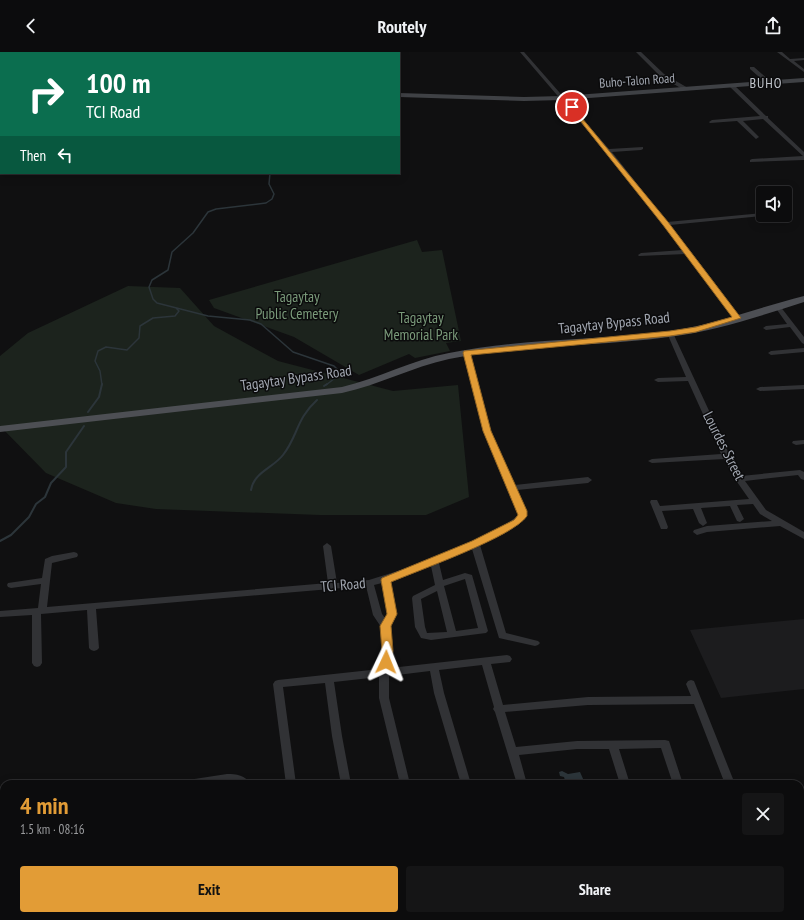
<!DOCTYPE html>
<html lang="en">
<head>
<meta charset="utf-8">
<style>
	:root { --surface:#0c0c0d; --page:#151516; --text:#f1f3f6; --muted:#9a9b9d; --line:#2c2c2e; --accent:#e29c36 }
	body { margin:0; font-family:"PT Sans Narrow",sans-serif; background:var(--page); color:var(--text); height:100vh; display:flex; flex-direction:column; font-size:15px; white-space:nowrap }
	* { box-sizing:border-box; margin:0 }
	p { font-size:13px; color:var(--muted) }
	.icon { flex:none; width:22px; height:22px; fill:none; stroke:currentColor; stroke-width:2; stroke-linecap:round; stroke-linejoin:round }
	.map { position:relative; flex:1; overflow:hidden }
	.side { position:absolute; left:0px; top:728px; width:804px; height:140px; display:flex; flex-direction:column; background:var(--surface); border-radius:12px 12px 0 0; box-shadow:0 2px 10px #0003,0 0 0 1px var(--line) }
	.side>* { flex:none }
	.top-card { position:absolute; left:0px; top:0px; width:400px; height:122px; box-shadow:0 2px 10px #0003,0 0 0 1px var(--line); background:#0b6e4f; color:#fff; overflow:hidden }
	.buttons { position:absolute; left:756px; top:134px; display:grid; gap:8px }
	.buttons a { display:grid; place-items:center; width:36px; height:36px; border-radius:4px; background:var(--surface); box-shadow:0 2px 10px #0003,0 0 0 1px var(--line); font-size:20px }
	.pin { position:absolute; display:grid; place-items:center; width:34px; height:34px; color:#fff; margin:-17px; border:2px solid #fff; border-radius:50%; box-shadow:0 1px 4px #0007 }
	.me { position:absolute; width:44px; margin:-22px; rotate:2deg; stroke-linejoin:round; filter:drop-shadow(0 0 3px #0008) }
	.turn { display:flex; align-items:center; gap:14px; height:84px; padding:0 20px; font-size:18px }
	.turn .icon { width:52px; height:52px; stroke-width:2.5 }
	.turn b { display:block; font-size:28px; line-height:34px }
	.then { display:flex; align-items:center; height:38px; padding:0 20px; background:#0003; gap:8px; font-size:15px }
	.round { display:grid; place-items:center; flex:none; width:42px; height:42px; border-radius:4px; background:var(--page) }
	.head { display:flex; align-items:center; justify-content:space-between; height:68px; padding:0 20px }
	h1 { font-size:24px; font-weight:700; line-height:30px; color:var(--accent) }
	.primary-button { display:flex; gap:8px; margin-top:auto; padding:8px 20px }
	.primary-button a { flex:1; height:46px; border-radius:4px; background:var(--accent); color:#111; font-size:16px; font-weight:700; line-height:46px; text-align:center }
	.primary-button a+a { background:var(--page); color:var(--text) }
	header { display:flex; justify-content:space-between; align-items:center; height:52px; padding:0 20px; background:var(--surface); font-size:18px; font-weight:700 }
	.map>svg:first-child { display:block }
	.built { fill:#1c1c1e }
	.green { fill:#1c231d }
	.water { fill:#2c353a }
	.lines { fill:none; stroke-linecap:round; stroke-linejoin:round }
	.stream-far1 { stroke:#2c353a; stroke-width:1.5 }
	.stream { stroke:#2c353a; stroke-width:2 }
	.street { fill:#313235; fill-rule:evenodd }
	.secondary { fill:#3f4145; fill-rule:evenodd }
	.primary { fill:#4d4f54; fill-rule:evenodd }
	.route { fill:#e29c36; stroke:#936523 }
	.labels { text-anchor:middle; stroke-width:3; stroke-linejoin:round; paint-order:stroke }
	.far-street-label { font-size:13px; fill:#a2a7b1; stroke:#0b0b0c }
	.far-quarter-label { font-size:14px; letter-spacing:1px; fill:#c2c6cd; stroke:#0b0b0c }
	.park-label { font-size:15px; fill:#7a9a7a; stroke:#0b0b0c }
	.street-label { font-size:15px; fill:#a2a7b1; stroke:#0b0b0c }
</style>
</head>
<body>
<header><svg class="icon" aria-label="back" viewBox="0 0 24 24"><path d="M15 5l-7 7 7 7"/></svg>Routely<svg class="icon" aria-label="share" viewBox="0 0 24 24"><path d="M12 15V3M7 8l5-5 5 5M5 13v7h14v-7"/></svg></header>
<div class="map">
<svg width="804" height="868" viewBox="0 0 804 868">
	<rect width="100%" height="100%" fill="#101011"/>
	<!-- built -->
	<path class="built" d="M804,567V637L721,646L690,578Z
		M295,864H510L511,868H295Z"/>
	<!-- green -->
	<path class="green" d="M417,188L422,200L442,198L461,289L446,291L450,299L415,306L409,302L359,323L294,285L214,256L209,248Z
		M128,234L180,236L214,274L278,309L393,339L458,333L469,445L426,463H320L156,457L116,451L46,421L0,374V304L28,281Z
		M4,757V832H0V758Z
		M4,844V864H220V868H0V845Z"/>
	<!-- water -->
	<path class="water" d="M562,719L568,722L580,720L584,729L566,732L564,725L560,724L559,720Z"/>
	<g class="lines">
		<!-- stream-far1 -->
		<path class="stream-far1" d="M270,121L269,132L274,142L272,147L266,151L216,157L208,160L193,181L172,200L168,218L152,228L149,235L153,247L157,251L208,264L250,268L261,272L293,300L334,314L340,320L339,323L326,333
			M102,333L100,319L95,309L98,299L106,295L127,298L139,286L140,274L153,266L175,264L179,259L176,256"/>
		<!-- stream -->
		<path class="stream" d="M324,334L327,332
			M88,360L99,345L102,332
			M251,438C254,420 273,416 283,403C298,384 296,367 317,348
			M0,489L11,483L29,465L36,452L45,445L51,431L66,415V400L84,374"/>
		<!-- street -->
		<path class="street" d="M47,0H51V1H47Z
			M141,0H145V1H141Z
			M199,0H203V1H199Z
			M250,0H255L250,1Z
			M520,0H524L609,97L643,95V97L641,98L612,100L667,170L763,161V163H764L762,164L670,173L714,230L740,266L739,267H735L686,202L639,204L638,203L641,201L683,198L617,113Z
			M636,0H641L664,22L688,36V38H684L660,24Z
			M777,0H782L790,7L804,6V8L794,9L804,17V20Z
			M750,15H754L771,30V32H767L750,17Z
			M730,33H734L766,64H768V66L804,100V108L750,110V108L752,107L803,104L763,67L743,69L759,85L756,87L737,69L710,71L709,70L712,68L760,64L730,35Z
			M0,60H1V62H0Z
			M778,253L780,254L804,285V292L802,291L790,275L766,278L763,276L766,274L787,272L775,255Z
			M670,279L673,281L730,404L741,424L800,418L804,420V428L801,427L798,423L745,429L766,458L804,480V487L780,474L707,480L697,483L693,480L694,478L707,474L772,469L760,462L753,452L737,453L744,467L740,470L737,469L730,454L701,456L707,471L703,474L699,471L693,457L662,459L668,475L667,477H661L650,450L651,448H657L660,454L749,447L735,427L724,407L652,411L648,409L652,407L721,402L688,329L658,330L654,328L658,326L686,325L667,281Z
			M804,296V300L771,303L768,301L771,299Z
			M467,299L470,301L491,379L515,433L588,425L592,428L588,431L517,438L527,464C516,478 495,486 480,493L506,581L538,589L540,591L538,593L535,594L499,586L472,497L439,511L443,528L465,521L472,523L488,579L486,581L431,588L421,586L415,575L412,546L413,544L435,533L431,514L390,528L397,562L391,574L393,599L390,616L507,603L510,604L512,607L510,610L491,612L503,653L588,645L691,644L686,632L688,629L691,628L694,629L735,732H725L694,652L588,653L505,660L516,695L577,689L665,688L669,689L683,732H673L661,696L619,697L630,732H620L609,697H577L519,703L527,732H517L495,660L493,657L494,655L482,613L439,618L444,641L471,732H461L434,641L430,619L389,624V646L410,732H400L379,646V625L334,630L342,684L351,732H341L332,684L325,631L283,635L296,732H286L273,632L275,629L278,628L380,617L383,599L381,575L373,563L366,534L96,557L99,596L97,598L94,599L91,598L89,596L87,558L41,562L42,611L40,614L37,615L34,614L32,611V563L0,565V559L38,556L41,532L11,536L8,535L7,533L8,531L42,526L45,507L52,504L74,500L77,501L78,503L77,505L52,511L47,555L328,531L323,494L327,491L331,494L337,531L369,528L423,511L492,480L509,470L519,463L483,379L464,301ZM465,527L478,576L456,579L444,534ZM382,531L387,562L385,566L382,562L374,533ZM437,539L447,580L427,581L425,575L421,547Z
			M804,333V337L760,339L756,337L760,335Z
			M804,388V392L796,393L792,391L793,389Z
			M227,722C236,722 246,723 250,732L227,731L183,732L184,729L188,728Z
			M4,749V759L0,760V750Z
			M0,832H4V842H0Z
			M540,864H552L553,868H541Z
			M684,864H715L712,868H682Z
			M775,864H787L789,868H777Z"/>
		<!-- secondary -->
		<path class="secondary" d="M804,26V30L562,48L524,49L399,45V41L524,45L562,44Z
			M0,42H1V46H0Z"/>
		<!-- primary -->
		<path class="primary" d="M804,244V250C760,264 715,279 669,285C596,295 521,292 449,307C412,315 379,333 342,341L0,380V374L342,335C379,326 412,308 449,301C521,286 596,289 669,279C716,273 759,255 804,244Z"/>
	</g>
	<!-- route -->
	<path class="route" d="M572,54L668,170L741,266L696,280L670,284L471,303L491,379L527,459V464C513,485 419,518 391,530L397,562L391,574L393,599L390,612H382L381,610L382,599L380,574L387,562L381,528L382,526L472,489L514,468L518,463L483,379L463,301L464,299L670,279L696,275L732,265L663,173L570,56Z"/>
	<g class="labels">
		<!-- far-street labels -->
		<g class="far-street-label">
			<text transform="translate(637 28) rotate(-4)" y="5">Buho-Talon Road</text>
		</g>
		<!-- far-quarter labels -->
		<g class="far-quarter-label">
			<text x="766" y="36">BUHO</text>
		</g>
		<!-- park labels -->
		<g class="park-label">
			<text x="297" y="250">Tagaytay<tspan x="297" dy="17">Public Cemetery</tspan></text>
			<text x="421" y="271">Tagaytay<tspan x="421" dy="17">Memorial Park</tspan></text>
		</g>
		<!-- street labels -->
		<g class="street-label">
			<text transform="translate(614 271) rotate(-6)" y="5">Tagaytay Bypass Road</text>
			<text transform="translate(296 326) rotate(-8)" y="5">Tagaytay Bypass Road</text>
			<text transform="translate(724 394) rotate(63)" y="5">Lourdes Street</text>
			<text transform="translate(343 533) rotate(-5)" y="5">TCI Road</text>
		</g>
	</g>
</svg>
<div class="buttons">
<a><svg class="icon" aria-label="sound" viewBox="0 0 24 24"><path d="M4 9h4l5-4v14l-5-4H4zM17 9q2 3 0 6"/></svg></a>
</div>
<div class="pin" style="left:572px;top:55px;background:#d93025"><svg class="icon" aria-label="arrive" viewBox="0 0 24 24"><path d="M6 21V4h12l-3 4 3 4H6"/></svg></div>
<svg class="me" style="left:386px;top:610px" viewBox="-20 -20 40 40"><path d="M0-17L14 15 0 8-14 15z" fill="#e29c36" stroke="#fff" stroke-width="4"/></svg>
<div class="top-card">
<div class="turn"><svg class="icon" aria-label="right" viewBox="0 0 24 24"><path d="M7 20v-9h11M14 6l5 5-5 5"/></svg><div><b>100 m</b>TCI Road</div></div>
<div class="then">Then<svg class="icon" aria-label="left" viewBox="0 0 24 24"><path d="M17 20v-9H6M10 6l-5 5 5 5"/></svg></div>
</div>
<section class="side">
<div class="head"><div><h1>4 min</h1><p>1.5 km · 08:16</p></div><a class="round"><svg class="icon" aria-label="close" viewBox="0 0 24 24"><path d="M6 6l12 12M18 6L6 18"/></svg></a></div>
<div class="primary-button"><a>Exit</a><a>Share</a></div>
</section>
</div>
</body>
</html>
